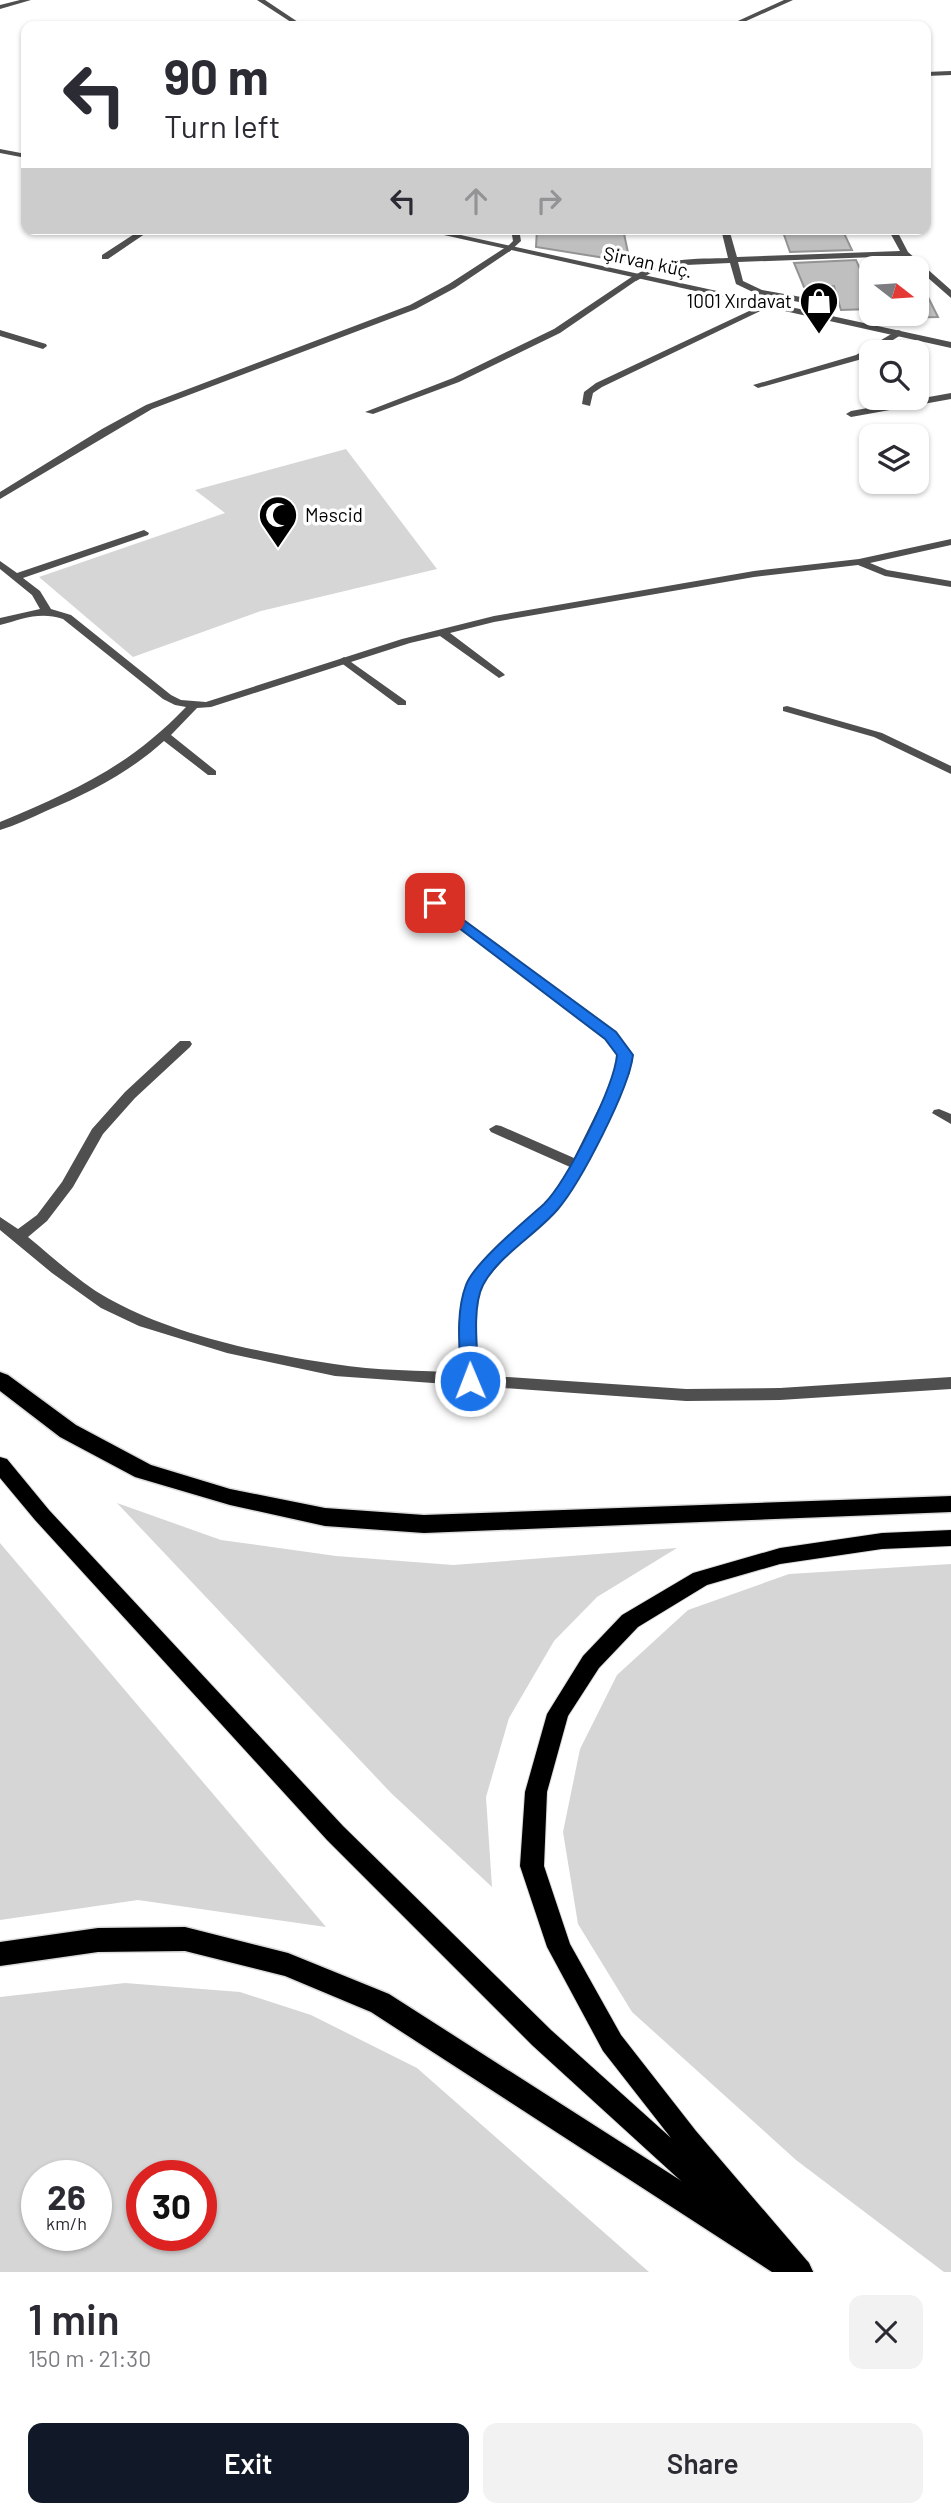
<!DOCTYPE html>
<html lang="en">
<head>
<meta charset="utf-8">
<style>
	:root { --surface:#fff; --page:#f2f2f3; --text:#2b2b33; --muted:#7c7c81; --accent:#111827 }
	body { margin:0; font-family:Barlow,sans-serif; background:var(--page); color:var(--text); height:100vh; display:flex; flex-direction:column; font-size:26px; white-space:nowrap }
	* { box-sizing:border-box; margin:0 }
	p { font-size:23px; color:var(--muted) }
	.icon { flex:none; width:38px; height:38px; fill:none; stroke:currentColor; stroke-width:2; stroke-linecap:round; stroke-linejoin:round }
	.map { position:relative; height:2272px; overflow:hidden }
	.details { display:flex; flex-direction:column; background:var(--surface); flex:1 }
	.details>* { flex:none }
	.banner { position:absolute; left:21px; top:21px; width:910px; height:214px; border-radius:14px; box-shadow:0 2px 5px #0004; background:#fff; color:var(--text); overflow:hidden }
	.needle { width:46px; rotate:107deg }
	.fabs { position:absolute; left:859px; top:256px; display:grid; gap:14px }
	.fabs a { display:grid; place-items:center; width:70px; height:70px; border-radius:14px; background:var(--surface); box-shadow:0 2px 5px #0004; font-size:35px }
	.speed { position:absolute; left:21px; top:2160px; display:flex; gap:14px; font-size:35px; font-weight:700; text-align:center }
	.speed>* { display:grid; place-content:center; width:91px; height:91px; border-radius:50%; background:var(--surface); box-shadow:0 2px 5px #0004; line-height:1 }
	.speed small { font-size:18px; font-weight:400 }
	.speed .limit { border:10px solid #d22; background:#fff; color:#111 }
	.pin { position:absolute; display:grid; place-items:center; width:60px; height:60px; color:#fff; margin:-30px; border-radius:14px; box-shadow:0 4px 10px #0006 }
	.me { position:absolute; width:77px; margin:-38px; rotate:359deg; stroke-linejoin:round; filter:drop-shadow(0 0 5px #0008) }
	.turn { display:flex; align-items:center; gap:24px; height:147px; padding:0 28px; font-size:32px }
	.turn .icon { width:91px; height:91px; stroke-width:2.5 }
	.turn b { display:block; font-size:49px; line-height:60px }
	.lanes { display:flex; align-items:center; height:66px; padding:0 28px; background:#0003; justify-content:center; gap:35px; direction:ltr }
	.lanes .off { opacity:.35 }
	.round { display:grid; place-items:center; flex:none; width:74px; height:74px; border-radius:14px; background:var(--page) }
	.overview { display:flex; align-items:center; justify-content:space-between; height:119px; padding:0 28px }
	h1 { font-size:42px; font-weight:600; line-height:52px }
	.button { display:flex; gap:14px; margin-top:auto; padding:14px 28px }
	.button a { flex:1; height:80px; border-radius:14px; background:var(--accent); color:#fff; font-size:28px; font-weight:600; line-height:80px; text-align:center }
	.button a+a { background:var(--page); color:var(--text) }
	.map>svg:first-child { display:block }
	.green { fill:#d6d6d6; fill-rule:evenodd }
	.building { fill:#bfbfbf; stroke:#939393; stroke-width:2 }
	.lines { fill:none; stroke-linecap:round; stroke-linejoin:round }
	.primary-casing { stroke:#dbdbdb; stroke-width:2 }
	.trunk-casing { stroke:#dbdbdb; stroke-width:3 }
	.service { fill:#4f4f4f; fill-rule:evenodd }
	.minor { fill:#4f4f4f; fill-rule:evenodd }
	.tertiary { fill:#4f4f4f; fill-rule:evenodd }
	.primary { fill:#000; fill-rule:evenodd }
	.trunk { fill:#000; fill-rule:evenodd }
	.route { fill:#1a73e8; stroke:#114b97; stroke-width:2 }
	.labels { text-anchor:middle; stroke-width:7; stroke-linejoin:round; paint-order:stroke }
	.far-street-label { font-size:19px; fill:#000; stroke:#fff }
	.far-poi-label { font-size:19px; fill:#000; stroke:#fff; text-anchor:end }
</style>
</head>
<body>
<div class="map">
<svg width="951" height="2272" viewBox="0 0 951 2272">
	<rect width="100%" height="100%" fill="#fff"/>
	<!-- green -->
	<path class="green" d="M346,449L437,569L261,611L133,657L39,577L225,513L195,490Z
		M117,1503L221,1540L336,1556L453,1565L677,1548L597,1597L554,1641L509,1718L486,1797L492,1887L391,1793Z
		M0,1543L326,1927L138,1900L0,1920Z
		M951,1564V2272H944L796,2160L632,2012L578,1924L563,1832L580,1749L617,1675L688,1610L789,1574Z
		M125,1983L240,1992L311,2015L417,2068L649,2272H0V1997ZM96,2175V2235H37V2175ZM201,2175V2235H142V2175Z"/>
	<!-- building -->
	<path class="building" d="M537,229H623L630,262L536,247Z
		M782,229H842L852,250L790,252Z
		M856,260L860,269H872V309L841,310L834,286L804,287L794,263Z
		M917,275L938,317L887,318L885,313H917Z"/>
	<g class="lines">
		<!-- primary casing -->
		<g class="primary-casing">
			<path id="primary" d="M0,1457L7,1459L49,1510L343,1826L551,2030L671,2138L603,2051L547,1947L520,1866L525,1792L547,1714L583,1656L622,1615L693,1573L780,1548L882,1533L951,1530V1546L882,1549L780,1564L707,1585L638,1627L599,1668L568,1716L547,1792L544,1866L570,1944L621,2035L696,2131L809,2263L813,2272H783L761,2246L749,2243L533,2046L327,1840L35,1520L0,1478Z"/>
		</g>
		<!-- trunk casing -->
		<g class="trunk-casing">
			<path id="trunk" d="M0,1372L8,1375L76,1425L151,1465L230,1489L325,1508L424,1515L951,1496V1512L424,1533L325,1526L230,1505L135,1477L60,1437L0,1391Z
				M185,1927L288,1953L389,1994L808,2262L813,2272H772L371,2012L285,1976L185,1951L98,1952L0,1966V1942L98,1928Z"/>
		</g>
		<!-- service -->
		<path class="service" d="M951,71V75L926,76V72Z
			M511,229H519L521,241L509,252L505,249L513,241Z
			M721,229H729L737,257L900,251L888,229H896L908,252L951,290V298L903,256L738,262L743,281L762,290L818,300V304L815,305L757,294L736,284L730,263L686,265L651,273L636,281L632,278C656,257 698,259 728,258Z
			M344,657L406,701V705H398L340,662L339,660Z"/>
		<!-- minor -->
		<path class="minor" d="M20,0H31L0,9V5Z
			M257,0H265L304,26H297Z
			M784,0H793L735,26H727Z
			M142,229H152L108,259H102V255Z
			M506,247L513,249L455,288L416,309L152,409L0,499V492L102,429L146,405L410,305L449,284Z
			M633,276L640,278L560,333L459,382L373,414L365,412L453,378L554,329Z
			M764,304L771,306L602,387L593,393L590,406L582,404L584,392L596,383Z
			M0,330L46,344L47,346L43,349L0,336Z
			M898,330L901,331V335L862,359L758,388L753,385L856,355Z
			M951,393V399L851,417L846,414L851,411Z
			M144,530L149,533L148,535L23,578L40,591L51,609L71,615L171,695L181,700L206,702L402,639L494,616L754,571L859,559L951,539V545L870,563L887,570L951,581V587L885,576L858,565L754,577L494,622L450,633L503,673L505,675L499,678L440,636L410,643L211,707L197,708L171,735L216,771V775H208L164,741C130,772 89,793 46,811C31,818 16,825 0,830V822C74,791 130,766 186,707L175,705L163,699L63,619C40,611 22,619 0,625V618L40,609L32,595L0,569V561L17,573Z
			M787,706L882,733L951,766V774L874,737L783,711V707Z
			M435,899L616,1032L632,1055L630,1073L585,1165L558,1208L512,1250L481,1285L476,1314L478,1375L686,1389L780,1388L951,1377V1389L780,1400L686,1401L335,1376L227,1353L139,1326L101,1308L52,1273L0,1230V1217L18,1229L37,1215L62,1182L92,1129L125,1092L180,1041H190L192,1044L190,1047L135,1098L103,1134L73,1187L47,1221L28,1237C55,1259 82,1285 113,1301C175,1335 264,1354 334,1364C376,1371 420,1370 462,1373L460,1314L467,1284L502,1242L548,1202L570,1167L491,1132L489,1129L496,1125L501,1126L574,1158L616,1073L618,1055L606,1038L431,906L429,903L431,900Z
			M939,1109L951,1114V1124L932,1113L934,1110Z"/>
		<!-- tertiary -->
		<path class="tertiary" d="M0,149L26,154V158L0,153Z
			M417,229H433L951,342V348Z"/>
		<!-- primary -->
		<use href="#primary" class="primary"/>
		<!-- trunk -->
		<use href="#trunk" class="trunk"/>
	</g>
	<!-- route -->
	<path class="route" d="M435,899L616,1032L633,1055C629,1089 581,1182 558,1209C537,1234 498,1256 483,1285C471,1308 478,1356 479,1381L476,1386H463L461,1381C460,1350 455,1314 466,1285C474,1263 525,1221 544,1204C567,1181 614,1087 617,1055L605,1039L430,906V900Z"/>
	<!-- icons -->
	<defs>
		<g id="shop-pin" transform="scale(2.0125)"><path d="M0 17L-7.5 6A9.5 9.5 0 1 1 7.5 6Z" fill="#000" stroke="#fff"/><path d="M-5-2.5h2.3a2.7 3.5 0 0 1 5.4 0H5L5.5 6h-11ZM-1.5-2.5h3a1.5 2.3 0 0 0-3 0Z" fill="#fff"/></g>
		<g id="mosque-pin" transform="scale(2.0125)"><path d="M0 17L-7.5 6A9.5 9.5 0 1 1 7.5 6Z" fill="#000" stroke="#fff"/><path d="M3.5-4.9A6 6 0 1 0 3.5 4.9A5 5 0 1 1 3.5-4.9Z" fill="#fff"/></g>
	</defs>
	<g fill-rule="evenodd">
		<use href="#shop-pin" x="819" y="301"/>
		<use href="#mosque-pin" x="278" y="515"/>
	</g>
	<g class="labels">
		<!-- far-street labels -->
		<g class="far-street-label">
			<text transform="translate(648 262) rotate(12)" y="7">Şirvan küç.</text>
		</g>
		<!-- far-poi labels -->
		<g class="far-poi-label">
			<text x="792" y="308">1001 Xırdavat</text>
			<text x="305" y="522" text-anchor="start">Məscid</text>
		</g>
	</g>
</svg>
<div class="fabs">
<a><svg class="needle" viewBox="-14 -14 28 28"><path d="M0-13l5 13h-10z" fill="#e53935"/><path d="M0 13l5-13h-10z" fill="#7c7c81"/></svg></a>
<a><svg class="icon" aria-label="search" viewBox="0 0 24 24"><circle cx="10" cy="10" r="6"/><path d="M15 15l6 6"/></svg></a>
<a><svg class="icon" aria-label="layers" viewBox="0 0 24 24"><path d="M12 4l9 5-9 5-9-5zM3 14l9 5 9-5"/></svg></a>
</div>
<div class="speed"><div>26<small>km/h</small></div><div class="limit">30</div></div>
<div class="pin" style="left:435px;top:903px;background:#d93025"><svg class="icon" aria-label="arrive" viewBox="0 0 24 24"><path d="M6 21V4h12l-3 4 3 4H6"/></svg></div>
<svg class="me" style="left:470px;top:1381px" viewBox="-20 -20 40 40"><circle r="17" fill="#1a73e8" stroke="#fff" stroke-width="3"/><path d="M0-11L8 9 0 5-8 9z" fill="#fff"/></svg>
<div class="banner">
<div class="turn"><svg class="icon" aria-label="left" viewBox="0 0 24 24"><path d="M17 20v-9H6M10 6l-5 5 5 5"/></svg><div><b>90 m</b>Turn left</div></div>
<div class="lanes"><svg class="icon" aria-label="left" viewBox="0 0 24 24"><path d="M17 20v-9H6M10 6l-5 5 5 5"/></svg><svg class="icon off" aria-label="ahead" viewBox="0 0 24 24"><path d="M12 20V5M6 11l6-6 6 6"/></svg><svg class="icon off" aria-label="right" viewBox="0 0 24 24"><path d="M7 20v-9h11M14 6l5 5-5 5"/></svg></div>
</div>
</div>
<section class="details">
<div class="overview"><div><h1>1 min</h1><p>150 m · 21:30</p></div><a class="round"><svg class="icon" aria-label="close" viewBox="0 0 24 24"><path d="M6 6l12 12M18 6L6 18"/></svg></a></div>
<div class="button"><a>Exit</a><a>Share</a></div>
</section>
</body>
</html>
